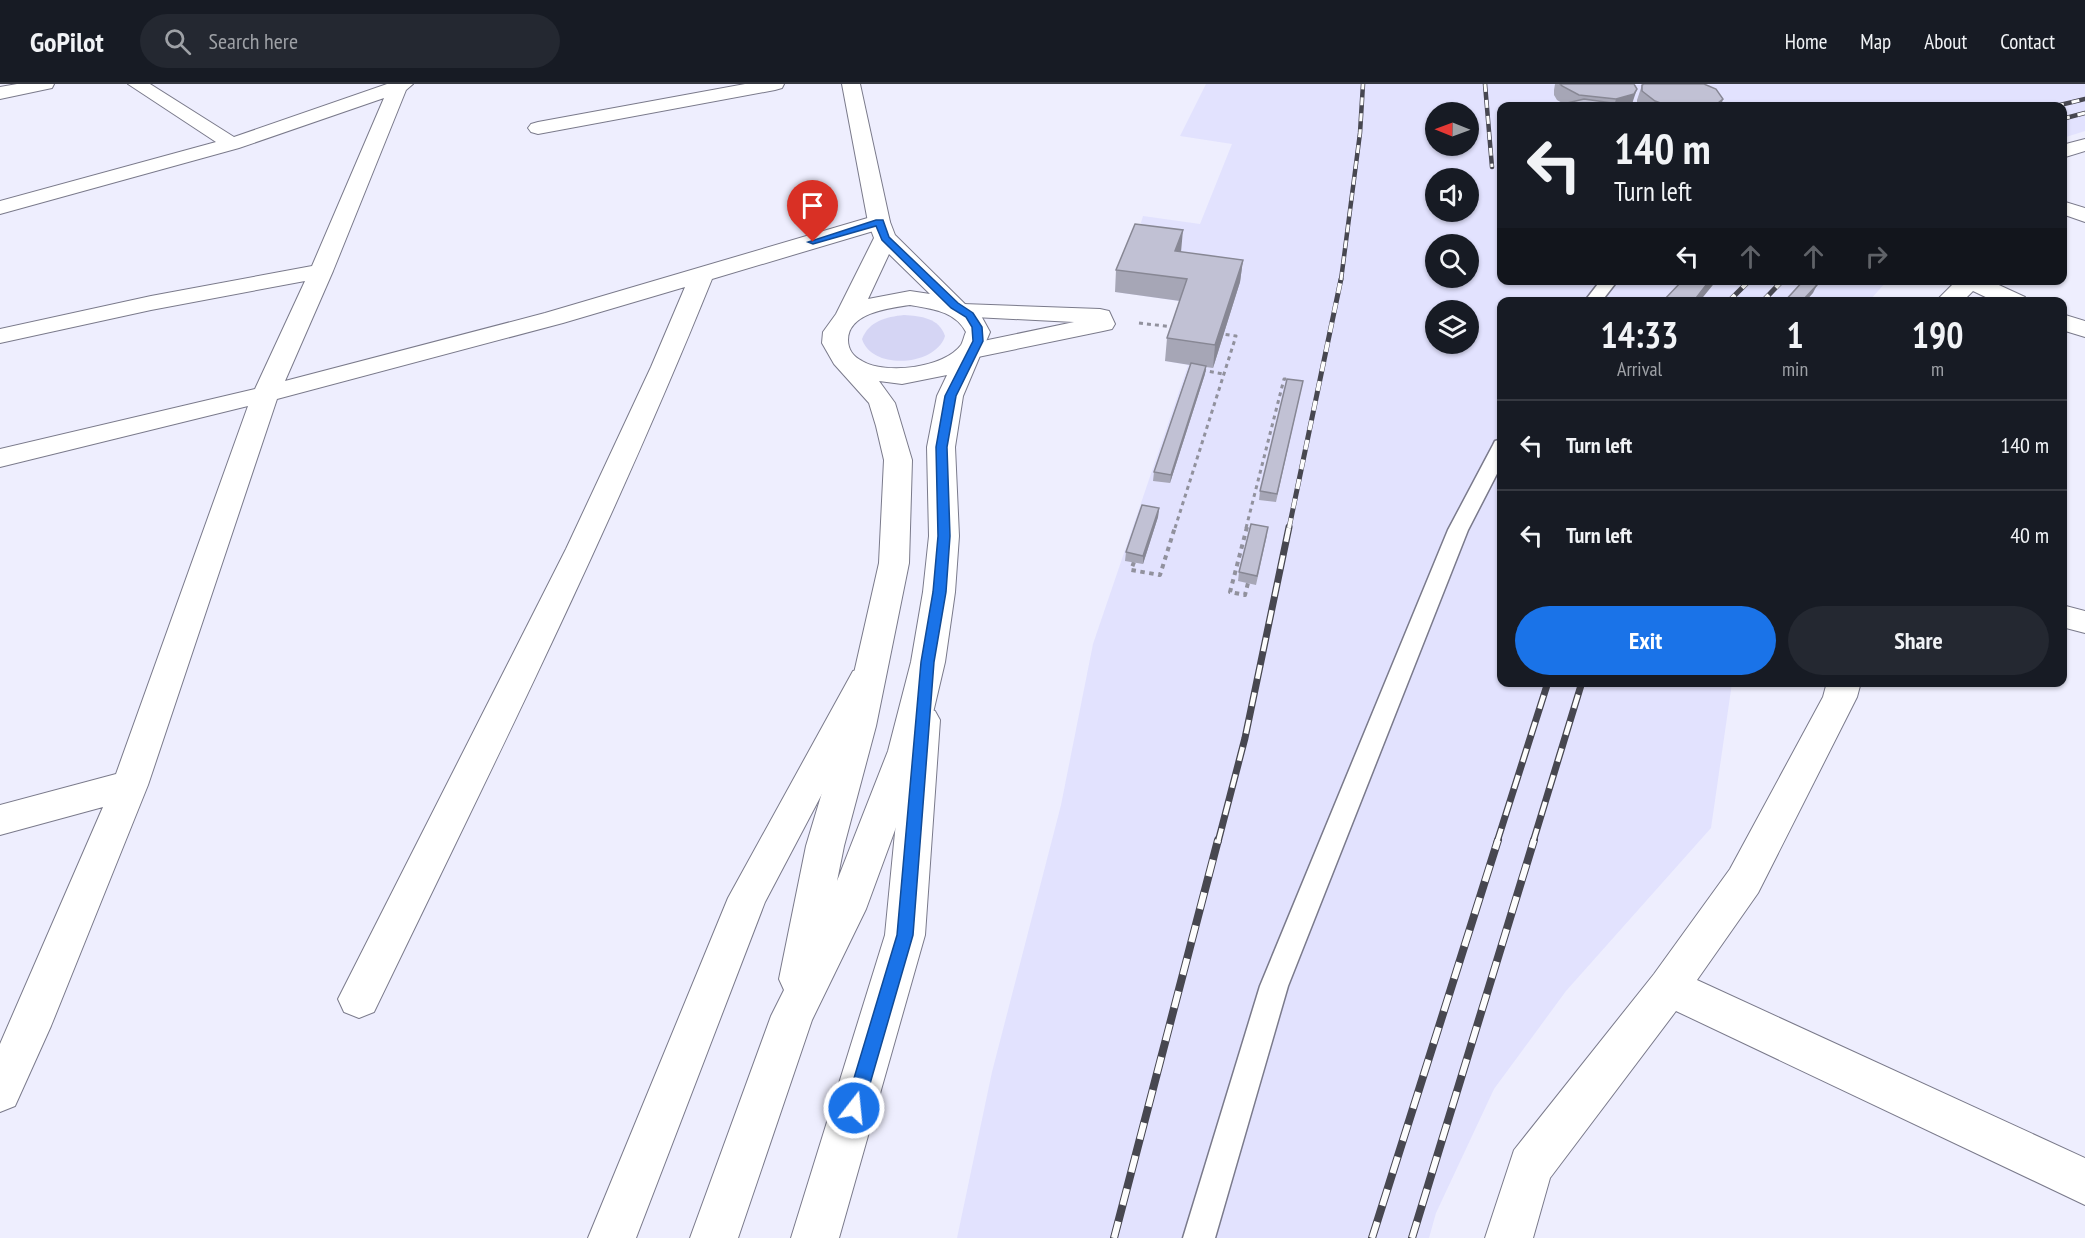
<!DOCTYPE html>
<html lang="en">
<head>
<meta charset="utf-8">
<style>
	:root { --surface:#171b24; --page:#242831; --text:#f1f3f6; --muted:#9ea1a6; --line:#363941; --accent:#1a73e8 }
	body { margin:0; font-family:"PT Sans Narrow",sans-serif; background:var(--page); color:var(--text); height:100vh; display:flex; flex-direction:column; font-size:22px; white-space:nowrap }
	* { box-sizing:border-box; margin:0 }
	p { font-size:20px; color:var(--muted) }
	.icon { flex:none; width:33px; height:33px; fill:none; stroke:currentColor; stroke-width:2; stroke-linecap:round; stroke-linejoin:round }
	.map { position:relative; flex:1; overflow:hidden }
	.side { position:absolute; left:1497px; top:213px; width:570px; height:390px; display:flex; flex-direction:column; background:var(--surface); border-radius:12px; box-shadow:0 2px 4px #0004 }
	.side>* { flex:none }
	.guide { position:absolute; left:1497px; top:18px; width:570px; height:183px; border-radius:12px; box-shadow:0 2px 4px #0004; background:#171b24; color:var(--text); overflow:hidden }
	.needle { width:39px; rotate:271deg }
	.buttons { position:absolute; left:1425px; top:18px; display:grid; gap:12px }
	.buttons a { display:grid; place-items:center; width:54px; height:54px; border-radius:50%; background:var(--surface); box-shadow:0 2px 4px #0004; font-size:30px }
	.pin { position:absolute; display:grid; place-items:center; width:51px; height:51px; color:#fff; margin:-62px -26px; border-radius:50% 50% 50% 0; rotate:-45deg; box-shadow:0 0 6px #0007 }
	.pin .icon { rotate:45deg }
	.me { position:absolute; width:66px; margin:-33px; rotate:16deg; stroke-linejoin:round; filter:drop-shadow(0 0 4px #0008) }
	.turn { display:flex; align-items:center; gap:21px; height:126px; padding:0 18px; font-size:27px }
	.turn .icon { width:78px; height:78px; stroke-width:2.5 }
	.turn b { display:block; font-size:42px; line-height:51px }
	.lanes { display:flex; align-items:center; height:57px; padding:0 18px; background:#0003; justify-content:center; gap:30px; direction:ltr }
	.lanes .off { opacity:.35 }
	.eta { display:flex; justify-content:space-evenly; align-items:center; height:102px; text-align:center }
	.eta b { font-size:36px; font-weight:800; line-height:42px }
	.primary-button { display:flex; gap:12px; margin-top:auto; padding:12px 18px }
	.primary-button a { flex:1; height:69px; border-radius:36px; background:var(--accent); color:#fff; font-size:24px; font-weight:800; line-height:69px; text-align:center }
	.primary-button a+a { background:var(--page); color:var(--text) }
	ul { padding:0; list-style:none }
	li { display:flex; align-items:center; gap:18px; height:90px; padding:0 18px; border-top:2px solid var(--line) }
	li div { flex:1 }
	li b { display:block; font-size:22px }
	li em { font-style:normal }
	header { display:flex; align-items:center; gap:36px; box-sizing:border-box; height:84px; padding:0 30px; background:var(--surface); border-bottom:2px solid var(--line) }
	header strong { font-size:28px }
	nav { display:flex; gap:33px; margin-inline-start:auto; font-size:21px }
	.search { width:420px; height:54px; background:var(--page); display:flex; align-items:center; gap:15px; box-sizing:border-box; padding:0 21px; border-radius:33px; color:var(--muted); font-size:22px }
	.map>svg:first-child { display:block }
	.built { fill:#e2e2fe; fill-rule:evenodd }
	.green { fill:#d5d5f4 }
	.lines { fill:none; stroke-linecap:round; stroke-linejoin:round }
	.service-casing { stroke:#7a7a8b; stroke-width:3 }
	.minor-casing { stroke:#7a7a8b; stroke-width:2 }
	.secondary-casing { stroke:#7a7a8b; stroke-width:2 }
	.path-far1 { stroke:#91919d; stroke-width:3; stroke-dasharray:4 4; stroke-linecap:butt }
	.path { stroke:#91919d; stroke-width:4; stroke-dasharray:4.5 4.5; stroke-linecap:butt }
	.service { fill:#fff; fill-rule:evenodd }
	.minor { fill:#fff; fill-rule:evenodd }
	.secondary { fill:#fff; fill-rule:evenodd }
	.rail-far3-casing { stroke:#474750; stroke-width:4.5 }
	.rail-far2-casing { stroke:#474750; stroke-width:5 }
	.rail-far1-casing { stroke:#474750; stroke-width:7 }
	.rail-casing { stroke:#474750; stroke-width:8 }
	.rail-far3 { stroke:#fdfdfd; stroke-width:3; stroke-dasharray:8; stroke-linecap:butt }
	.rail-far2 { stroke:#fdfdfd; stroke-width:4; stroke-dasharray:10; stroke-linecap:butt }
	.rail-far1 { stroke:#fdfdfd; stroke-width:4.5; stroke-dasharray:14; stroke-linecap:butt }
	.rail { stroke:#fdfdfd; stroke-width:6; stroke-dasharray:17; stroke-linecap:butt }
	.wall { fill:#a6a6b6 }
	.shaded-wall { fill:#878794 }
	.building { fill:#c1c1d4; stroke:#878794; stroke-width:1.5 }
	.route { fill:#1a73e8; stroke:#114b97; stroke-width:1.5 }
</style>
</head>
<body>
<header>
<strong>GoPilot</strong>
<div class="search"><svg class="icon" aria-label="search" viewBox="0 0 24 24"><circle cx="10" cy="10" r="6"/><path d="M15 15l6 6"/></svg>Search here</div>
<nav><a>Home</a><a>Map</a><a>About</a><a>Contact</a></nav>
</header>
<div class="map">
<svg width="2085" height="1154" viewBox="0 0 2085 1154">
	<rect width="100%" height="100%" fill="#eeeefe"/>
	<!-- built -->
	<path class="built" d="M1206,0H2085V47L2063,54L2062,22H1502V196L1887,197L1869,217L1502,218V598L1732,599L1711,744L1566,907L1494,1005L1436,1129L1429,1154H957L992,988L1061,721L1093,560L1188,281L1165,277L1185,218L1115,208L1134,162L1143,132L1200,140L1232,60L1180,52ZM1436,28H1468V62H1436ZM1436,94H1468V128H1436ZM1436,160H1468V194H1436ZM1436,226H1468V260H1436Z"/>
	<!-- green -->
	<path class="green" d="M904,231C921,232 939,234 945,252C936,282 872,287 862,255C869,237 886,233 904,231Z"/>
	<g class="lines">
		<!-- service casing -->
		<g class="service-casing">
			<path id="service" d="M1601,196H1618L1601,218H1584Z
				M1502,355V380L1468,446L1288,902L1215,1154H1183L1260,902L1448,446L1493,361L1495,357Z"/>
		</g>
		<!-- minor casing -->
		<g class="minor-casing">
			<path id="minor" d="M17,0H54L52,4L0,15V3Z
				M128,0H150L234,53L387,0H413L406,6L333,187L285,297L545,229L871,133L879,131L887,133L890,138L887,143L712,195C611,445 491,686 374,928L359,934L344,928L338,915L566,465L651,283L685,203L563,239L277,315L148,701L51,942L15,1022L0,1028V960L103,723L0,751V721L116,690L248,322L0,383V365L255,305L305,197L151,226L0,259V245L151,212L312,182L384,14L239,64L0,130V117L216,58Z
				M745,0H784L782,4L775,6L538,50L531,48L528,44L531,40L538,38Z
				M2085,55V67L2062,74V61Z
				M2062,117L2085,124V138L2062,130Z
				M1957,196H1988L2025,213L2029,218H1996L1973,207L1962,218H1935Z
				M963,220L1100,225L1109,227L1115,240L1112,245L1103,247L973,274L964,271L960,266L964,261L1074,238L954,232L951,227L954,222Z
				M2062,230L2085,237V253L2062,246Z
				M2062,521L2085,527V549L2062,543Z
				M865,584L877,587L882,596L765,818L636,1154H588L728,814L853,587Z
				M1827,598H1861L1857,613L1758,809L1697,896L2085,1074V1121L1676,927L1550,1094L1533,1154H1485L1514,1066L1654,890L1730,785L1823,613Z
				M923,623L935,627L940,636L925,851L839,1154H791L885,851L906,636L911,627Z"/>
		</g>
		<!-- secondary casing -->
		<g class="secondary-casing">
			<path id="secondary" d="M842,0H860L890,138L895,151L966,221L979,228L990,248L963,312L955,363L959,452L955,508L945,578L924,667L866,825L812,936L738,1154H690L771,932L784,906L779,895L806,762L842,642L879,479L884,376L876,342L869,319L834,280L822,259L823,248L836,230L874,154L868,138ZM889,170L930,210L910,207L868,215ZM910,221C932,225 955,227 966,248C964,252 963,258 961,261C944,284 886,291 862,277C854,273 848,266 848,256C848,229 889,224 910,221ZM947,291L937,312L927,363L929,452L923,508L911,578L888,667L837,797L844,762L876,642L909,479L912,376L895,319L879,297L902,300Z"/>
		</g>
		<!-- path-far1 -->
		<path class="path-far1" d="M1139,239L1173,243
			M1202,286L1223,290
			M1175,444L1236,252L1223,250
			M1246,444L1284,295H1290"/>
		<!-- path -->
		<path class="path" d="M1247,443L1230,508L1245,511L1248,499
			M1134,478L1131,486L1160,491L1175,443"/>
		<!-- service -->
		<use href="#service" class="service"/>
		<!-- minor -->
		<use href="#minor" class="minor"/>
		<!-- secondary -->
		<use href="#secondary" class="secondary"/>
		<!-- rail-far3 casing -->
		<g class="rail-far3-casing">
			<path id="rail-far3" d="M1485,0L1492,83
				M2056,22L2085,15
				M2062,35L2085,29
				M1341,196L1360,49L1363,0"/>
		</g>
		<!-- rail-far2 casing -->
		<g class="rail-far2-casing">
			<path id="rail-far2" d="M1728,218L1750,196
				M1762,218L1783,196
				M1289,444L1341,195"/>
		</g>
		<!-- rail-far1 casing -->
		<g class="rail-far1-casing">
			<path id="rail-far1" d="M1218,758L1245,654L1289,443
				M1497,758L1548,598
				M1533,758L1582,598"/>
		</g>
		<!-- rail casing -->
		<g class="rail-casing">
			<path id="rail" d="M1114,1154L1218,756
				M1372,1154L1498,756
				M1412,1154L1534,756"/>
		</g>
		<!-- rail-far3 -->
		<use href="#rail-far3" class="rail-far3"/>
		<!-- rail-far2 -->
		<use href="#rail-far2" class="rail-far2"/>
		<!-- rail-far1 -->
		<use href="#rail-far1" class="rail-far1"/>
		<!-- rail -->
		<use href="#rail" class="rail"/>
	</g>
	<!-- wall -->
	<path class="wall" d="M1555,0H1634L1632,20H1564L1557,16L1554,11V6Z
		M1642,1L1721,22H1639L1637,21V16Z
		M1181,168L1243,176L1240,198L1213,284L1206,283L1205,290L1170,399L1153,397L1154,388L1190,281L1165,277L1167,254L1180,217L1115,208L1116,186Z
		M1303,297L1276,418L1259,416L1260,407Z
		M1159,424L1158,433L1143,480L1125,477L1126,468Z
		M1267,451L1256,501L1238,497L1239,488Z"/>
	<!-- shaded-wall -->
	<path class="shaded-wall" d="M1637,5L1632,20L1630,22H1614L1616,15Z
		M1723,15L1721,22H1714Z
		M1183,146L1181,168L1175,167Z
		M1243,176L1240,198L1213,284L1215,261Z
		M1710,196H1717L1699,218H1693Z
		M1817,201L1813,209L1805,218H1801Z
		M1206,282L1205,290L1170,399L1171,391Z
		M1159,424L1158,433L1143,480V472Z"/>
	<!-- building -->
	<path class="building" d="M1560,0H1634L1637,5L1634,10L1616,15L1579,11L1562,2Z
		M1644,0H1704L1716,5L1723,15L1714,22H1683L1666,21L1655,17L1642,7V1Z
		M1584,15L1612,19L1621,22H1560L1563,20Z
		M1135,140L1183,146L1175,167L1243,176L1215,261L1167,254L1187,195L1116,186Z
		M1683,196H1710L1693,218H1662Z
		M1804,196L1817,201L1801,218H1784Z
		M1191,279L1206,282L1171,391L1154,388Z
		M1287,295L1303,297L1277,410L1260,407Z
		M1142,421L1159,424L1143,472L1126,468Z
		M1251,440L1268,443L1257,492L1239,488Z"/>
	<!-- route -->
	<path class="route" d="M876,136H883L889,153L958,219L973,229L982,243L983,257L956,312L947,363L950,452L946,508L934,578L913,851L863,1024L860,1031L854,1033L847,1031L845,1024L897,851L921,578L933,508L938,452L936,363L945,312L973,257L972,243L966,233L951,224L882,156L876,142L813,160L808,158Z"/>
</svg>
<div class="buttons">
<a><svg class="needle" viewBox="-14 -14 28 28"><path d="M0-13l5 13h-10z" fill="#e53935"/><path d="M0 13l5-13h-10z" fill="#9ea1a6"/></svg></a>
<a><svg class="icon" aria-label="sound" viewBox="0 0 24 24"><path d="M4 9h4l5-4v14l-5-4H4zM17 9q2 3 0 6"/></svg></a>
<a><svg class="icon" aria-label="search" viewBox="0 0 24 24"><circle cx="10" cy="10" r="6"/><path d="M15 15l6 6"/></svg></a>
<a><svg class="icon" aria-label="layers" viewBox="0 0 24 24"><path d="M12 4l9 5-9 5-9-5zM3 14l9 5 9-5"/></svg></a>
</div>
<div class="pin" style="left:813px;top:158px;background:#d93025"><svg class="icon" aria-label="arrive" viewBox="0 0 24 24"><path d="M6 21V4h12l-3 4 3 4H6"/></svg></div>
<svg class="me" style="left:854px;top:1024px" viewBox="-20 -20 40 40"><circle r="17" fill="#1a73e8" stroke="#fff" stroke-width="3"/><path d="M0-11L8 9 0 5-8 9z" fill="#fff"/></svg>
<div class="guide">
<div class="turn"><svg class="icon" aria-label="left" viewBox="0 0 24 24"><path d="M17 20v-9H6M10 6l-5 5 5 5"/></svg><div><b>140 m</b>Turn left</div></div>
<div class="lanes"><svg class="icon" aria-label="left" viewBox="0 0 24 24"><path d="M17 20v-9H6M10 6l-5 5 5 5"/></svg><svg class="icon off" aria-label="ahead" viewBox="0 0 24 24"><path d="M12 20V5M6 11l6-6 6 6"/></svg><svg class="icon off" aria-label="ahead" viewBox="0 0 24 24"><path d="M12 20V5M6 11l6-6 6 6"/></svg><svg class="icon off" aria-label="right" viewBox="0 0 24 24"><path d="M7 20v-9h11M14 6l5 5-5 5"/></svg></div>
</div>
<section class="side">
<div class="eta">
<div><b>14:33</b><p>Arrival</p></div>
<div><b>1</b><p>min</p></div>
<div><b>190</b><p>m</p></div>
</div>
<ul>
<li><svg class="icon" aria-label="left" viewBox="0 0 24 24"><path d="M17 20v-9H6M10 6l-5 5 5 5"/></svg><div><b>Turn left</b></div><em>140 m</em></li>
<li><svg class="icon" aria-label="left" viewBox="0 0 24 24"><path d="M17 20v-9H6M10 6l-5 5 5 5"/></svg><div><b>Turn left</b></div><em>40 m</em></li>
</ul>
<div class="primary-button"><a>Exit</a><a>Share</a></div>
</section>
</div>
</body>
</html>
